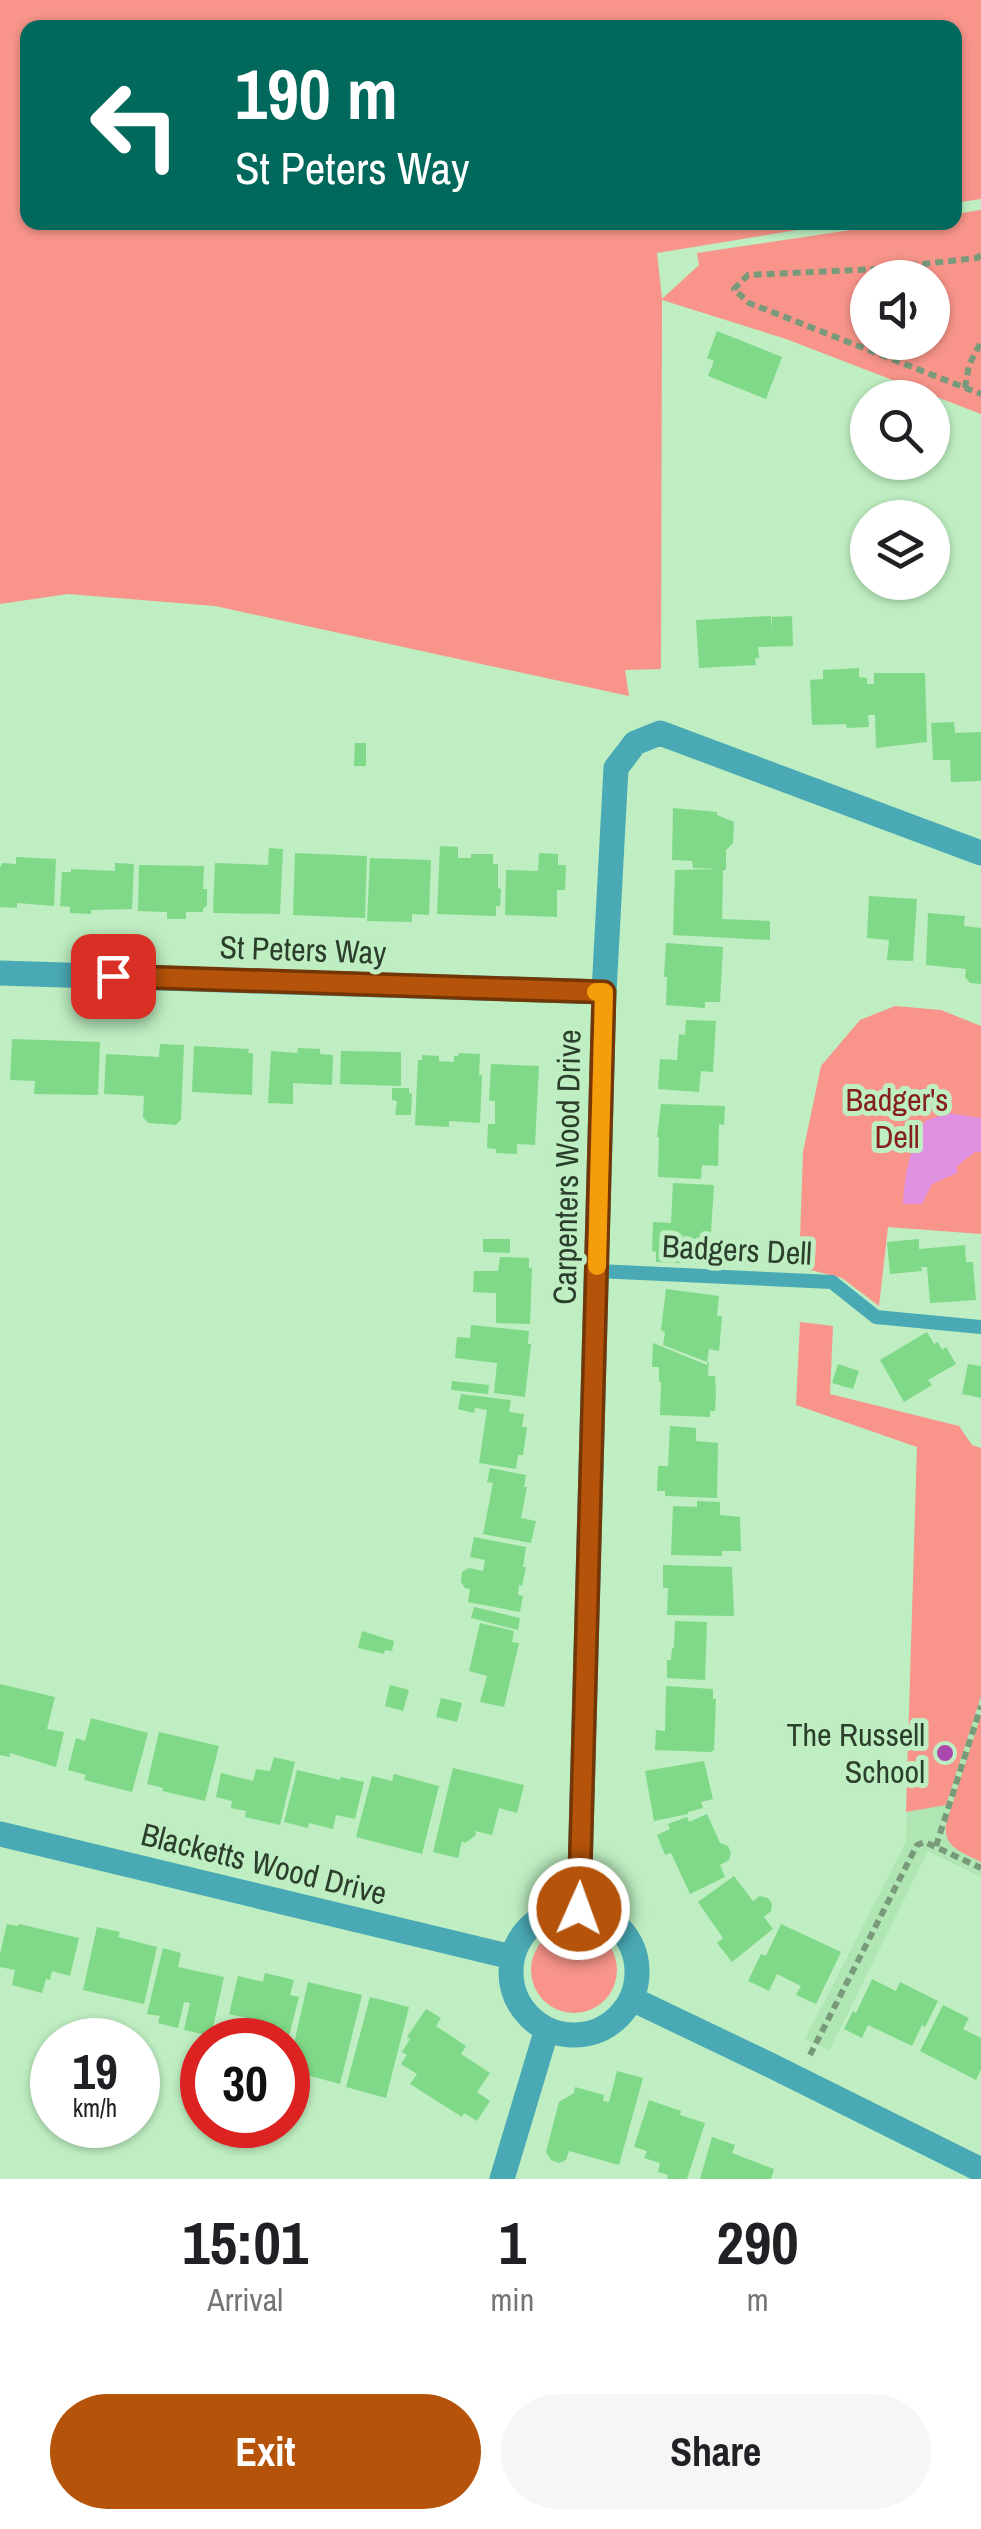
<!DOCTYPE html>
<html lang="en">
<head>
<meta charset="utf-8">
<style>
	:root { --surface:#fff; --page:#f6f6f6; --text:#202124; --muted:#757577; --accent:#b45309 }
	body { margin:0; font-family:"Archivo Narrow",sans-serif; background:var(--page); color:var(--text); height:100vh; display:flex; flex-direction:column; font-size:38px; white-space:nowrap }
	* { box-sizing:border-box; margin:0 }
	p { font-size:32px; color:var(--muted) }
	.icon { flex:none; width:55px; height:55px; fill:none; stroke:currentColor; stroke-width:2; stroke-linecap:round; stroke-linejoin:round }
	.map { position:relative; height:2179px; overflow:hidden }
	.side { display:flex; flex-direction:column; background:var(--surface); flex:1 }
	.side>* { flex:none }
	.top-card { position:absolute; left:20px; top:20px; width:942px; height:210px; border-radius:20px; box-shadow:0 2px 8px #0004; background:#00695c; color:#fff; overflow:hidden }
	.tools { position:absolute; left:850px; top:260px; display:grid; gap:20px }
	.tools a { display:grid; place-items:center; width:100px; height:100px; border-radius:50%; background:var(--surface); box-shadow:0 2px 8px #0004; font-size:50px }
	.speed { position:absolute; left:30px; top:2018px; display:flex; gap:20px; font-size:50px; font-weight:700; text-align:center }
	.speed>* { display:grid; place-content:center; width:130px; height:130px; border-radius:50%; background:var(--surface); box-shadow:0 2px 8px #0004; line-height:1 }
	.speed small { font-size:25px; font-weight:400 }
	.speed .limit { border:15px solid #d22; background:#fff; color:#111 }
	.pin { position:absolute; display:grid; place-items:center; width:85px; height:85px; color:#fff; margin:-42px; border-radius:20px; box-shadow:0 5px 15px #0006 }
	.me { position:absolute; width:110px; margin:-55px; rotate:2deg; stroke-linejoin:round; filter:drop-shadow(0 0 8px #0008) }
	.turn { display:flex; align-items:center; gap:35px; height:210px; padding:0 50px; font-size:45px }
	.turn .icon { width:130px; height:130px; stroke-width:2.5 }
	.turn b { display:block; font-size:70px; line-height:85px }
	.eta { display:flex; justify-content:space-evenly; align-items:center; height:170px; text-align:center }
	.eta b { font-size:60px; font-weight:700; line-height:70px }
	.button { display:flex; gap:20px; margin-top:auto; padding:20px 50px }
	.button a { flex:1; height:115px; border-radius:60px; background:var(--accent); color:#fff; font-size:40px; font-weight:700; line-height:115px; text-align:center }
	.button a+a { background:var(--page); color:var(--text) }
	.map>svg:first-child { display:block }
	.built { fill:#b0e6b3 }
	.green { fill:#f8948a; fill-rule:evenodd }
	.water { fill:#e090e1 }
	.building { fill:#7fd988 }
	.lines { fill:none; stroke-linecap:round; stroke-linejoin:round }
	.path { stroke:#789a7a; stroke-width:6; stroke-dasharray:8 5; stroke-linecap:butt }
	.service { stroke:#49a9b5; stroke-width:14 }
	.minor { stroke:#49a9b5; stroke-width:25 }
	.route-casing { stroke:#753606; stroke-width:25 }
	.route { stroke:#b45309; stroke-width:18 }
	.slow { stroke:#f59e0b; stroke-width:18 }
	.poi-dot { fill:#ab48ae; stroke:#beeec1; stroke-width:4 }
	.labels { text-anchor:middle; stroke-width:10; stroke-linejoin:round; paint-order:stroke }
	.street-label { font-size:32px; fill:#2c3f2d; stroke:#beeec1 }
	.park-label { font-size:32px; fill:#86201f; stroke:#beeec1 }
	.poi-label { font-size:32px; fill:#2c3f2d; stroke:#beeec1; text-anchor:end }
</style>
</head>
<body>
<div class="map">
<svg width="981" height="2179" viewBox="0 0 981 2179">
	<rect width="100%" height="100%" fill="#beeec1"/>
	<!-- built -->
	<path class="built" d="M917,1443L981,1466V1877L928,1851L829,2051L805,2039L906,1842Z"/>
	<!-- green -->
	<path class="green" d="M0,0H981V199L955,203V28H28V222L840,223L657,253L662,299L699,265L697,253L898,223L955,222V214L981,210V414L786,339L662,300L661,669L625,670L629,696L215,606L68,594L0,604ZM868,278H932V342H868Z
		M895,1006L941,1010L981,1026V1234L888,1227L879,1306L842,1278L799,1267L803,1152L821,1066L860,1020Z
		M800,1322L833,1326L830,1394L959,1426L972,1445L981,1448V1696L946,1805L906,1812L917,1447L796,1405Z
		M981,1715V1862C962,1852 943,1848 946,1824Z
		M531 1970a43 43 0 1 1 86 0a43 43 0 1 1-86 0Z"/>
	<!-- water -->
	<path class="water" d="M948,1113L981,1118V1152H975L957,1166V1173L932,1184L922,1204H903C905,1171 910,1150 925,1121Z"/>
	<!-- building -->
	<path class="building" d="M717,331L782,357L766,399L708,376L714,361L707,358Z
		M771,616L772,633V617L792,616L793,646L758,647L759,658H755L756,665L699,668L696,620Z
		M859,668V677L867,678V684H874V673H925L927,742L876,748L875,715H868L869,727L847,728L846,724L812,725L810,680L823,679V670Z
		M954,722L955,733L981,732V781L951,782L950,760H933L931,723Z
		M355,743H366V766H354Z
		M673,808L717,812V815L734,822L733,843L726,850V870H723L722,919L770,921V940L673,935L675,870L719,869L693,868L692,861L672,860Z
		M440,846L458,847V858H471V854H493V864H498V888L501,889L500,906H496V916L437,914Z
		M269,848L283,849L280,914L213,913L215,863L268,865Z
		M295,853L367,856L365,918L293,915Z
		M539,853L558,854V865H566L565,890H557V917L505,915L506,870L538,871Z
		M16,857L56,859L54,906L17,903V908L0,907V868L2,863L16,864Z
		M370,858L431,860L429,915L412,914V922L367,921Z
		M115,863L134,864L132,909L91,910V914L70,913V907L60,906L62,872H71V869L115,871Z
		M139,865L204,866L203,889H207V906L203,908V912H186V919H167V912L138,911Z
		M869,896L917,899L913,961L887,960L889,940L867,938Z
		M928,913L965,916L964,926L981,928V984L970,983L965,977L966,969L926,965Z
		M666,943L723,947L720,1002H705V1008L666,1005L667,977H664Z
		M686,1020L716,1021L713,1072L701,1071L699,1092L658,1089L660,1059L677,1060L679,1034L685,1035Z
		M12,1039L100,1042L98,1095L34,1094L35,1081L10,1080Z
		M160,1044L184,1045L181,1119L176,1125L148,1123L143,1117L144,1096L104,1094L106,1054L159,1057Z
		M194,1046L249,1049L248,1053H253L252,1095L192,1092Z
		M298,1048L320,1049V1054L333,1055L332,1085L293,1083V1104L268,1103L271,1051L297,1053Z
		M341,1051L401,1052V1086L340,1084Z
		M459,1053L480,1054L479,1075H482L480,1123L449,1121V1127L415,1125L418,1060H422V1055L439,1056V1061L454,1062V1056H458Z
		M491,1064L539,1066L535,1145L517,1144V1154L496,1153V1149L487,1148L488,1124H495V1101H489Z
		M392,1088H409V1093L412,1094L411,1115H395L397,1101L392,1100Z
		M661,1104L725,1106L724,1125L719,1124L718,1166L702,1165L701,1179L658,1177L659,1137H657Z
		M673,1183L714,1185L709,1264L656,1262V1252L652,1251L653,1222L671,1223Z
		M483,1239H510V1253L483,1252Z
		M919,1239V1249L965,1245L966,1262H973L976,1300L930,1303L927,1267H921L922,1271L890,1274L887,1242Z
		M500,1257L529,1258V1268H532L530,1324L496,1323V1293L473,1292L474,1271H498Z
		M666,1289L719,1296L717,1316H722L719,1351L709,1349L707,1362L663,1345L665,1332L661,1330Z
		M471,1325L529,1331L528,1344H531L525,1397L494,1393L497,1363L455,1358L457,1337L470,1338Z
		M927,1332L934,1344L938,1342L942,1350L946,1347L956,1364L928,1380L932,1385L904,1402L880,1360Z
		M653,1343L707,1365L709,1360L708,1376H715L716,1392L715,1411H710V1417L660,1415L661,1382H659V1367H652Z
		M838,1364L859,1371L853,1389L832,1383Z
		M968,1364L981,1366V1398L962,1394Z
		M452,1381L489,1385L488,1394L451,1390Z
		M461,1394L511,1400L509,1412L524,1414L522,1427H527L523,1455H518L516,1469L479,1463L487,1410L475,1408L474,1413L458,1409Z
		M670,1426L696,1428V1441L718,1443L717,1498L665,1496V1491H657L658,1466H668Z
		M490,1468L526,1475L524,1487H527L521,1518L536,1521L531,1543L483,1534L493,1483L487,1482Z
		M697,1501L720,1502V1515L740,1517L741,1551H722V1556L671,1555L673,1506L697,1507Z
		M474,1537L526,1547L523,1567H526L522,1586L519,1585L518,1595L523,1596L520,1612L468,1602L470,1589L465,1588L461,1582L462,1572L469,1568L483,1571L485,1560L470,1557Z
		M663,1565L732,1567L734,1616L667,1615L668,1588H663Z
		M474,1607L520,1618L518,1630L471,1618Z
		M675,1621L707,1622L705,1680L667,1678V1660H671L672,1648H674Z
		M480,1623L514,1631L512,1642L519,1643L504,1707L480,1702L487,1676L469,1671Z
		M362,1631L394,1641L392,1651L385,1650L384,1654L358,1648Z
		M0,1684L55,1697L47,1729L64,1732L56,1767L10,1753V1757L0,1755Z
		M390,1685L409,1690L403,1711L385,1706Z
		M666,1686L713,1689V1699H716L714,1750L711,1752L655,1750L656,1730L665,1731Z
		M441,1698L462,1703L457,1722L436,1717Z
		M91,1718L148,1733L132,1792L84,1780L86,1775L68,1770L76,1738L85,1741Z
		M159,1732L219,1746L205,1801L162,1791L163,1788L147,1784Z
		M274,1757L295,1762L280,1825L245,1817L246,1811L231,1808L232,1801L216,1797L221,1773L253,1781L256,1769L270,1771Z
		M704,1761L713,1799L701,1802L703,1808L688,1812V1814L654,1821L645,1771Z
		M453,1768L524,1785L517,1813L499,1808L492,1835L475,1831L476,1835L465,1843L462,1841L458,1858L433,1852Z
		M297,1770L340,1780L341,1777L364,1782L355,1819L336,1815L333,1829L309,1823L308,1828L284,1822Z
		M394,1774L439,1786L422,1854L356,1837L372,1776L392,1781Z
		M707,1814L720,1843L728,1846L731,1853L729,1860L720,1865L725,1877L690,1894L671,1853L665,1855L657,1835L670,1829L668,1824L687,1817L689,1822Z
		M734,1876L753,1901L760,1896L768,1898L772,1904L771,1911L764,1917L773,1929L732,1962L717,1943L723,1938L698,1902Z
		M7,1924L18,1926L19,1924L79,1938L70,1976L52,1971L50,1980L46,1979L42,1993L12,1985L15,1970L0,1967V1954Z
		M781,1924L841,1952L816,2004L796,1995L801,1986L777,1974L769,1991L748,1981L761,1954L766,1956Z
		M97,1927L120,1932L118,1937L157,1947L144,2004L83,1990Z
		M163,1948L181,1953L178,1967L224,1977L211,2036L184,2030L190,2003L184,2002L178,2028L158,2023L160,2016L147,2014Z
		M265,1973L294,1980L290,1995L299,1997L288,2040H263L242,2035L247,2018L229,2014L238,1976L263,1982Z
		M872,1979L896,1991L900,1982L938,2001L925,2027L922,2025L912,2046L868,2025L862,2038L844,2029L853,2011L856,2013Z
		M308,1982L362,1995L340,2084L288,2070Z
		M370,1997L409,2007L386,2098L346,2087Z
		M943,2005L969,2018L963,2029L981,2038V2069L976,2080L920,2051Z
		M426,2009L441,2018L436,2026L466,2046L461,2054L490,2073L477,2092L490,2101L477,2121L464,2113L462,2117L410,2084L417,2074L401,2064L407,2055L402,2052L410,2039L407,2037Z
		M617,2071L643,2078L619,2165L569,2151L566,2160L559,2163L551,2160L546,2152L559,2102L574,2093L575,2087L604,2095L603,2101L609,2102Z
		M649,2100L681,2111L680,2115L705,2123L687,2179H667L668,2175L658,2172L660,2163L644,2158L647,2151L634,2147Z
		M712,2137L735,2145L732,2153L774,2169L771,2179H700Z"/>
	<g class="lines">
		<!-- path -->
		<path class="path" d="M981,255L977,258L877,269L748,275L734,289L749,303L981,394
			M868,301L864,312L868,319
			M965,388L969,365L981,342
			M936,1846L981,1706
			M810,2055L917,1845L925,1842L981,1868"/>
		<!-- service -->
		<path class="service" d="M597,1271L832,1282L876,1317L981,1327"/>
		<!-- minor -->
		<path class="minor" d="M0,973L604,992
			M0,1834L512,1957
			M511 1972a63 63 0 1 1 126 0a63 63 0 1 1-126 0Z
			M579,1909L604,992L616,768L635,743L660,733L981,853
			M632,1999L770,2065L981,2170
			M502,2179L547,2029"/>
	</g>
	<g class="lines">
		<!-- route casing -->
		<g class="route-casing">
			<path id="route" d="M113,976L604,992L579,1909"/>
		</g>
		<!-- route -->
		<use href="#route" class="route"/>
		<!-- slow -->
		<path class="slow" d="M596,992H604L597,1266"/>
	</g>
	<!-- markers -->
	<circle class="poi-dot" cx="945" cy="1753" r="10"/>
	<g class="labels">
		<!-- street labels -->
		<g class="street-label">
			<text transform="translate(303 950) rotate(2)" y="11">St Peters Way</text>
			<text transform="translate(567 1167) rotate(-89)" y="11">Carpenters Wood Drive</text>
			<text transform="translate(737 1250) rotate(3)" y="11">Badgers Dell</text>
			<text transform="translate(264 1864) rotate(14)" y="11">Blacketts Wood Drive</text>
		</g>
		<!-- park labels -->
		<g class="park-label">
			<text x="897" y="1111">Badger's<tspan x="897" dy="37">Dell</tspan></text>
		</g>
		<!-- poi labels -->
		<g class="poi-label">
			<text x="925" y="1746">The Russell<tspan x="925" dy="37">School</tspan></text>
		</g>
	</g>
</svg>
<div class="tools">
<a><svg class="icon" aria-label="sound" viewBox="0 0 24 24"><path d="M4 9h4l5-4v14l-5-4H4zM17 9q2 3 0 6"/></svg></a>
<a><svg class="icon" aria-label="search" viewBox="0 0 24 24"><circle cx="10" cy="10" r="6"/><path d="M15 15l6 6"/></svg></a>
<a><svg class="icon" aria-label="layers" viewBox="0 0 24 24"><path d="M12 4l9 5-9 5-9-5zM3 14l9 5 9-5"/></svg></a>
</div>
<div class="speed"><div>19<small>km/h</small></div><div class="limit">30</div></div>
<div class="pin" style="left:113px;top:976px;background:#d93025"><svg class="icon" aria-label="arrive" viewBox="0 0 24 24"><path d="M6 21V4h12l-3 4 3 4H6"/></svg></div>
<svg class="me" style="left:579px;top:1909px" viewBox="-20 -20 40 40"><circle r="17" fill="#b45309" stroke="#fff" stroke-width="3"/><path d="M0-11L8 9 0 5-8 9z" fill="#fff"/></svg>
<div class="top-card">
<div class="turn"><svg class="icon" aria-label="left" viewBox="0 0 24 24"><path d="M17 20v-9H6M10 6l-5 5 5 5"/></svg><div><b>190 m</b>St Peters Way</div></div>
</div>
</div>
<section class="side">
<div class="eta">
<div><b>15:01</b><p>Arrival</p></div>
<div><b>1</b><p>min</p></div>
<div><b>290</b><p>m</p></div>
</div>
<div class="button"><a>Exit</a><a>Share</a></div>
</section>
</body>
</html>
